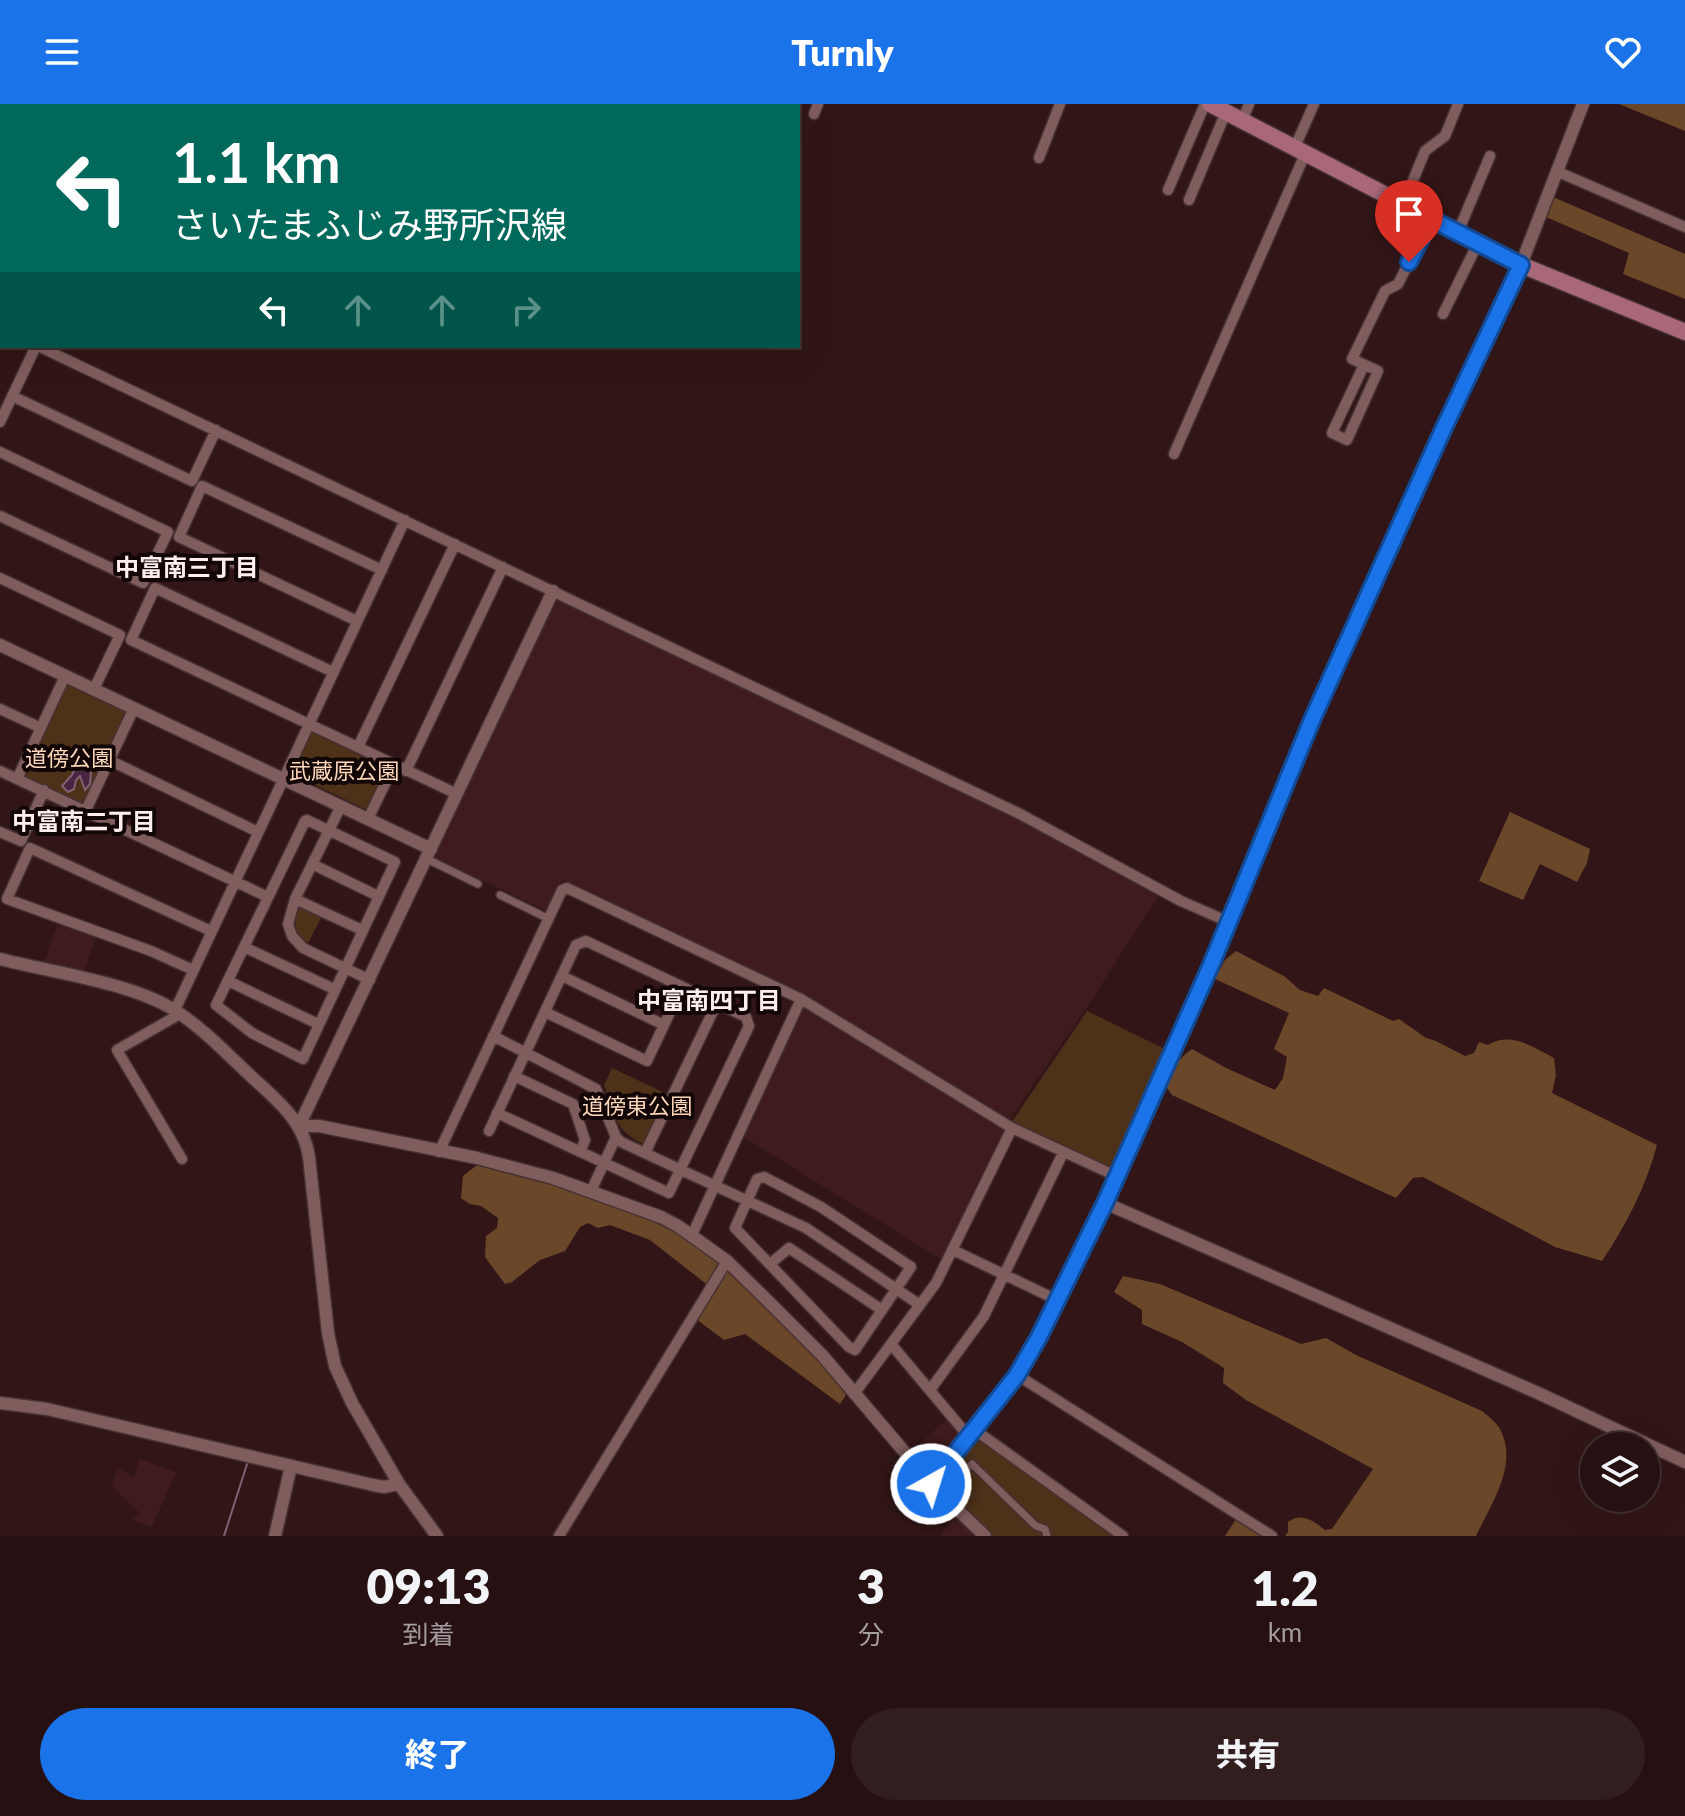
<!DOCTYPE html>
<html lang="ja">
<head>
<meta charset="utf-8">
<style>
	:root { --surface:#261011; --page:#321e1f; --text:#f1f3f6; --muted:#a49d9f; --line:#423031; --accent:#1a73e8 }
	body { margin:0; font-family:Lato,"Noto Sans JP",sans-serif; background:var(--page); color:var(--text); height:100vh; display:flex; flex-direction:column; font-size:30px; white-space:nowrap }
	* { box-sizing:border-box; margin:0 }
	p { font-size:26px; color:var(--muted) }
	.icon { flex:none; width:44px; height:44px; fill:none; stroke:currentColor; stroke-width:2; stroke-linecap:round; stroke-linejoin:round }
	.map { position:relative; height:1432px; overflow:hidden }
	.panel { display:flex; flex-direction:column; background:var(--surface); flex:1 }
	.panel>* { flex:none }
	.hud { position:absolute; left:0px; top:0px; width:800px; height:244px; box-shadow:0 8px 32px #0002,0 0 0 2px var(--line); background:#00695c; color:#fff; overflow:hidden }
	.fabs { position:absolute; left:1580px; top:1328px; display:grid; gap:16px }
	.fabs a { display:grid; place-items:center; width:80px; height:80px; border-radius:50%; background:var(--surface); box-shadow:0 8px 32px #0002,0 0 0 2px var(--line); font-size:40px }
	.pin { position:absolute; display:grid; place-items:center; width:68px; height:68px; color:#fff; margin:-82px -34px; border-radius:50% 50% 50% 0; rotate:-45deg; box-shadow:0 0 8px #0007 }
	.pin .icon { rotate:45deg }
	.me { position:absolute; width:88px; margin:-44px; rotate:39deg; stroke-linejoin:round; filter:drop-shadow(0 0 6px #0008) }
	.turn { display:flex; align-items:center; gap:28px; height:168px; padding:0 40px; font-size:36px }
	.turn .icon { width:104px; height:104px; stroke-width:2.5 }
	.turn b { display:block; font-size:56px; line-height:68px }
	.lanes { display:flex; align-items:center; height:76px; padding:0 40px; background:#0003; justify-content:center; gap:40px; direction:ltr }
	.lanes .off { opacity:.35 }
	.eta { display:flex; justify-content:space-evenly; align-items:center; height:136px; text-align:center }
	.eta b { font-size:48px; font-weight:800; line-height:56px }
	.button { display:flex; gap:16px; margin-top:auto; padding:16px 40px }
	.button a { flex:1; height:92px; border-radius:48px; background:var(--accent); color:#fff; font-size:32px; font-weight:800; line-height:92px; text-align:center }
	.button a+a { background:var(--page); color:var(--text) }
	header { display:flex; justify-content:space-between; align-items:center; height:104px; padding:0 40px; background:var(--accent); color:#fff; font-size:36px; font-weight:800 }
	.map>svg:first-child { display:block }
	.built { fill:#3f1b1d }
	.green { fill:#4d3119 }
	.forest { fill:#6b4729 }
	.water { fill:#482540; stroke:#7f6174; stroke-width:2 }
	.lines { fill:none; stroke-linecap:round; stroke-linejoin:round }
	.stream { stroke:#7f6174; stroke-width:2 }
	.pedestrian-casing { stroke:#463133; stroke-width:10 }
	.minor-casing { stroke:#463133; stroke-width:13 }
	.tertiary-casing { stroke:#463133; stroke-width:15 }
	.secondary-casing { stroke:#463133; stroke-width:17 }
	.primary-casing { stroke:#463133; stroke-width:19 }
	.pedestrian { stroke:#805d5d; stroke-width:7 }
	.minor { stroke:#805d5d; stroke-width:10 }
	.tertiary { stroke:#805d5d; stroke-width:12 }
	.secondary { stroke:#805d5d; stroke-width:14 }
	.primary { stroke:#a9687a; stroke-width:16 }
	.route-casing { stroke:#114b97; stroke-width:20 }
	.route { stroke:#1a73e8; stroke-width:14 }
	.labels { text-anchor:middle; stroke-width:8; stroke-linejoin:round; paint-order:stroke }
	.park-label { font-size:22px; fill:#fcd7b9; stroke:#120606 }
	.neighbourhood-label { font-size:24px; font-weight:bold; fill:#feeeed; stroke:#120606 }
</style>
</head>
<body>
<header><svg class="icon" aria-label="menu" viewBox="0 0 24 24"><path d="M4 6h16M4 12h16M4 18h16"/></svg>Turnly<svg class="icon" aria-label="heart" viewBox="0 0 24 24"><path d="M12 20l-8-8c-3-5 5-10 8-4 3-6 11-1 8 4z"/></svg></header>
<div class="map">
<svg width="1685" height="1432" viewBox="0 0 1685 1432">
	<rect width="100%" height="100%" fill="#321617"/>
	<!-- built -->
	<path class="built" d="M556,492L1011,710L1159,791L1085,906L1009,1017L804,891L562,776L547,807L435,754L441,741L439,737Z
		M57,820L96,833L84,868L44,859Z
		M806,901L1005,1024L1006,1028L944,1157L742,1032L802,902Z
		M949,1314L963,1332L935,1365L931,1366L913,1345Z
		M140,1355L176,1368L152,1423L132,1416L139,1408L115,1386L112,1380L118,1364L134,1373Z
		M953,1411L976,1432H941Z"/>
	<!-- green -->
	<path class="green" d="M66,579L128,609L86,699L83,701L24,674L22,670Z
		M310,625L388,661L369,707L289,668Z
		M302,804L321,814L308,839C295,831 293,819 298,805Z
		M1087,907L1169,947L1115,1065L1112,1067L1011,1019Z
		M612,964L669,991L645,1041C613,1025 615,1012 604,981Z
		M979,1336L1118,1432H991L943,1385L946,1374Z"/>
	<!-- forest -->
	<path class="forest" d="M1619,0H1685V27Z
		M1553,93L1685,150V195L1623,170L1629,149L1546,113Z
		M1510,708L1590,745L1587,759L1577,778L1540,760L1523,796L1479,777Z
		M1236,847L1284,872L1300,886L1318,892L1324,884L1393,917L1399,915L1426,934L1436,937L1465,952L1474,949L1479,938L1488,941C1511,927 1533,943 1554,954L1556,971L1552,989L1657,1041C1646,1083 1626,1121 1602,1157L1555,1143L1423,1073L1413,1074L1396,1094L1172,991L1167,984C1169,967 1179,954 1192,945L1226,964L1275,986L1283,974L1287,953L1274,945L1289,909L1215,875L1225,856Z
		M477,1061L509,1065L599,1094L675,1126L717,1158L755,1193L818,1255L846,1291L840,1300L745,1230L724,1236L696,1215L709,1193L705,1179L650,1136L610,1121L598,1124L588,1119L580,1123L565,1147L540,1156L512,1178L505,1180L485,1153L486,1132L497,1124L498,1114L481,1102L470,1100L461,1094L463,1072Z
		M1123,1172L1160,1180L1301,1240L1326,1234L1356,1251L1482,1307C1488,1312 1496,1318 1500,1325C1519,1361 1491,1400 1476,1432H1285L1288,1428V1418C1301,1408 1314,1417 1325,1426L1332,1425L1373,1365L1246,1296L1223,1279L1224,1264L1182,1238L1142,1220V1206L1114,1188Z
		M1236,1415L1266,1432H1225Z"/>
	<!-- water -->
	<path class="water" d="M79,655H83L91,668L90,680L85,686L80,672L76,676L74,685L68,688L62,682L72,671Z"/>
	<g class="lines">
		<!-- stream -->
		<path class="stream" d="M224,1432L248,1357"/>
		<!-- pedestrian casing -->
		<g class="pedestrian-casing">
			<path id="pedestrian" d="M427,755L478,780
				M500,791L549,815
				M944,1380L952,1379L972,1360L1036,1422L1045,1425L1047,1432"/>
		</g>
		<!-- minor casing -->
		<g class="minor-casing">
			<path id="minor" d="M814,10L818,0
				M1242,17L1249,0
				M1294,45L1314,0
				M1039,54L1060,0
				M1556,67L1685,123
				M1168,86L1205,0
				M1189,96L1226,8
				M1403,101L1425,47L1445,32L1458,0
				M1458,128L1490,52
				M1443,210L1478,139
				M0,224L2,225
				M38,242L1018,709L1181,797L1229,818
				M1364,261L1332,329L1347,336L1378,267L1352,255L1385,187L1398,180L1431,115
				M12,292L192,377L216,326
				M0,318L36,242
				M0,348L168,428L143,479L0,412
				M1174,350L1305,50
				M0,474L120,531L94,585
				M357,517L179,433L202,382L382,466
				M333,568L155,484L131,536L457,690
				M0,605L41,624
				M358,643L455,440
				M109,656L258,728
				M0,667L268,793
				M406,667L503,463
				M17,675L65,572
				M341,702L295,795L288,820L292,832L303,844L370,876
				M86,706L134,604
				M368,715L394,661
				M307,716L395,758L303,955L252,929L216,901L305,717Z
				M0,728L21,737L44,686
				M312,760L378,792
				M295,795L362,826
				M244,843L334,885
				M193,866L151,847L7,795L30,744L211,827
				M562,872L664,921
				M228,877L318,920
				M175,906L405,416
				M545,908L647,957L682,883
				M180,910L117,946L182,1055
				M493,932L596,985L616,1033L591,1087
				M514,972L573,1000L585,1036L580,1048
				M489,1027C518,965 547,903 576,841L586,837L746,913L749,922L669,1089L497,1009
				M616,1033L621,1038L806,1124L920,1201
				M439,1048L562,786L567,784L801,895L1012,1024L1116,1072
				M645,1049L717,899
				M764,1073L821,1103L911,1163L855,1246L849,1243L735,1124L757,1075Z
				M692,1131L801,895
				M953,1146L1057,1196
				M770,1160L789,1144L882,1206
				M891,1240L969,1333
				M1017,1271L1272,1432
				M930,1286L984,1212L1063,1049
				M854,1290L936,1179L1012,1024
				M975,1326L1123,1432
				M559,1432L727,1157"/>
		</g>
		<!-- tertiary casing -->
		<g class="tertiary-casing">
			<path id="tertiary" d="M0,541L431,745
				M0,855C51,868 133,879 176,907C205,926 229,952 254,975C279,998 304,1018 309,1053L328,1229L335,1262L352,1299L399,1380L437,1432
				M299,1022H319L477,1054L553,1074L661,1113L678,1122L727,1157L770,1199L822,1251L937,1386L985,1432
				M299,1022L553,487
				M1105,1099L1538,1289L1685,1358
				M0,1299L47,1305L373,1381L384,1383L399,1380
				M931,1380L1017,1271L1039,1233L1105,1099L1211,861L1312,616L1473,260L1517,171L1583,0
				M275,1432L291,1362"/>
		</g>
		<!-- secondary casing -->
		<g class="secondary-casing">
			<path id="secondary" d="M49,2L50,0
				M0,150L2,145
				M0,180L2,175"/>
		</g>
		<!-- primary casing -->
		<g class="primary-casing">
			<path id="primary" d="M1210,0L1521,161L1685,228"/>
		</g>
		<!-- pedestrian -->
		<use href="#pedestrian" class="pedestrian"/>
		<!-- minor -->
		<use href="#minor" class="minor"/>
		<!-- tertiary -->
		<use href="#tertiary" class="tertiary"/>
		<!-- secondary -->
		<use href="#secondary" class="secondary"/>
		<!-- primary -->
		<use href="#primary" class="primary"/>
	</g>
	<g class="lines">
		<!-- route casing -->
		<g class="route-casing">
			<path id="route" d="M931,1380L1017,1271L1039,1233L1105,1099L1211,861L1312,616L1442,328L1521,161L1431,115L1409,158"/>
		</g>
		<!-- route -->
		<use href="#route" class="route"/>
	</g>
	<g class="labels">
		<!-- park labels -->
		<g class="park-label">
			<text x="69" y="662">道傍公園</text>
			<text x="344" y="675">武蔵原公園</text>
			<text x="637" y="1010">道傍東公園</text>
		</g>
		<!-- neighbourhood labels -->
		<g class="neighbourhood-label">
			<text x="187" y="472">中富南三丁目</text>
			<text x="84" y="726">中富南二丁目</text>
			<text x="709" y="905">中富南四丁目</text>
		</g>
	</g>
</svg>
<div class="fabs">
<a><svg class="icon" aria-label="layers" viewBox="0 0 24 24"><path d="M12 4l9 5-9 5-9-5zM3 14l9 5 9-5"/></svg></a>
</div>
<div class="pin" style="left:1409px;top:158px;background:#d93025"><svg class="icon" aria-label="arrive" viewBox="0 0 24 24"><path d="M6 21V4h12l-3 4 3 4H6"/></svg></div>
<svg class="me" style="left:931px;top:1380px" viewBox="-20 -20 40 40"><circle r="17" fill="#1a73e8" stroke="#fff" stroke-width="3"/><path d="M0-11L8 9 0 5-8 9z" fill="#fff"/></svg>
<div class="hud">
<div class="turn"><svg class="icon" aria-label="left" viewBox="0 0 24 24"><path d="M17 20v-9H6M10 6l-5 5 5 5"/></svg><div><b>1.1 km</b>さいたまふじみ野所沢線</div></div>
<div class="lanes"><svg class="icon" aria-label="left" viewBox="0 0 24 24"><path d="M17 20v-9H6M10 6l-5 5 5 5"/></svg><svg class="icon off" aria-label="ahead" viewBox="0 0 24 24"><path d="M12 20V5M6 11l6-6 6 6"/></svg><svg class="icon off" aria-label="ahead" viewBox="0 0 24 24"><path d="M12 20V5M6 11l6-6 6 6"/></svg><svg class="icon off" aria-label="right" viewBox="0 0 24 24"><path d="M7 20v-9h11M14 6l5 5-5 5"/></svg></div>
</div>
</div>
<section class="panel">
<div class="eta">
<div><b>09:13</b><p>到着</p></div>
<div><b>3</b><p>分</p></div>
<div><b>1.2</b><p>km</p></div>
</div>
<div class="button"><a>終了</a><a>共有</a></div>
</section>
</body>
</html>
